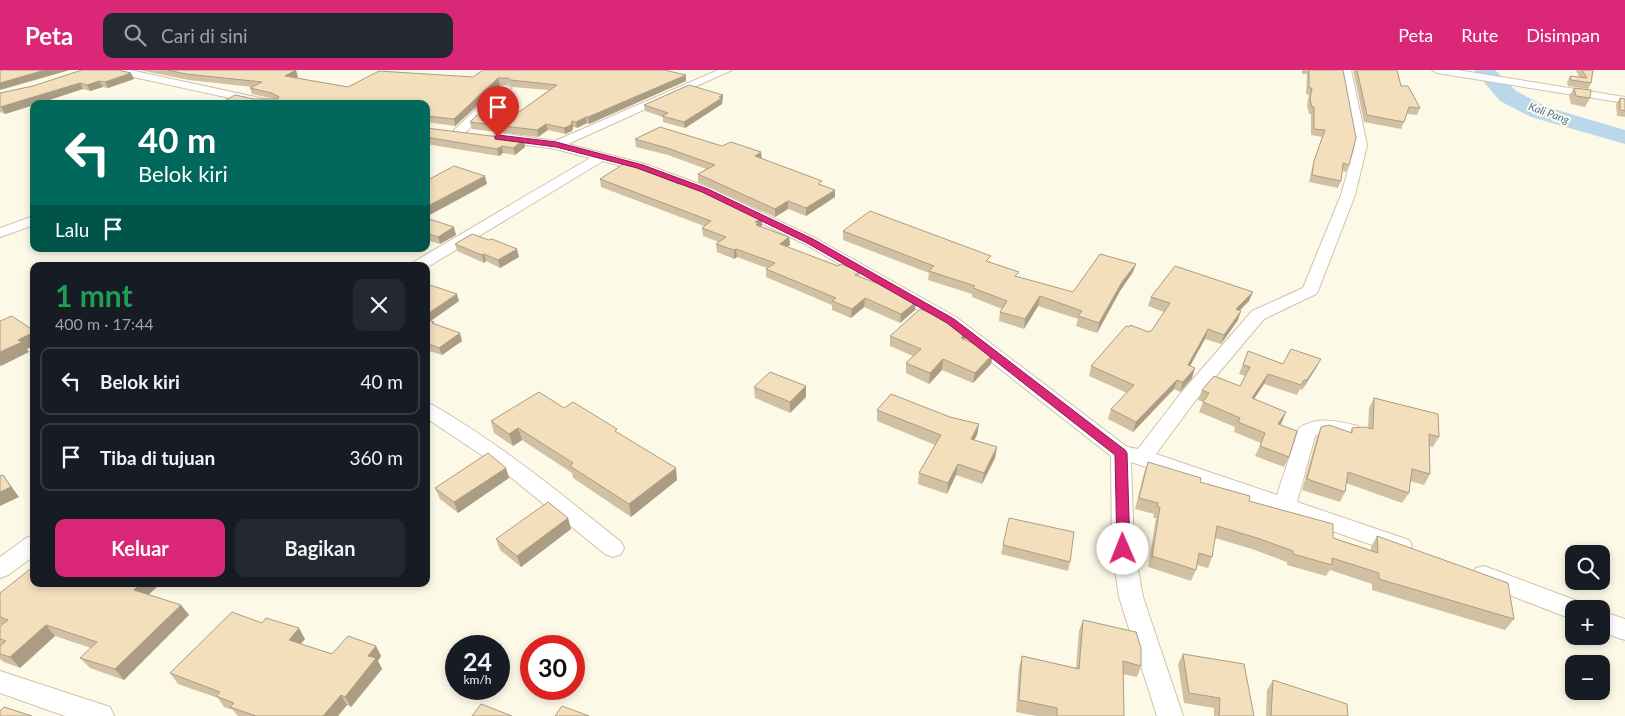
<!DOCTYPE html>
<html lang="id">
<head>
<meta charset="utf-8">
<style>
	:root { --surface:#171b24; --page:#242831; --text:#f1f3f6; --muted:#9ea1a6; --line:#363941; --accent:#db2777 }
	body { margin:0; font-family:Lato,sans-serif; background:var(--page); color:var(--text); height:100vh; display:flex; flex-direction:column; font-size:19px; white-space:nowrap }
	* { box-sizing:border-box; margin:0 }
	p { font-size:16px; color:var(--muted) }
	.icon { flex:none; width:28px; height:28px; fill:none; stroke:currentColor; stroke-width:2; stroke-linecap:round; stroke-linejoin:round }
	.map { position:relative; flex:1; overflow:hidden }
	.details { position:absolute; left:30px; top:192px; width:400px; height:325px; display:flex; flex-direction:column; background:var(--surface); border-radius:10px; box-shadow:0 2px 8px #0003 }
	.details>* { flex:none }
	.banner { position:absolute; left:30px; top:30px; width:400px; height:152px; border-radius:10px; box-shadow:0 2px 8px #0003; background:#00695c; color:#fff; overflow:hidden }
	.buttons { position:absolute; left:1565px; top:475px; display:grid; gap:10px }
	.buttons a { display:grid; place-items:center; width:45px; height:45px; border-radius:10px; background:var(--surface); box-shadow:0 2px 8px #0003; font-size:25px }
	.speed { position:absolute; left:445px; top:565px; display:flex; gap:10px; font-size:25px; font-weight:700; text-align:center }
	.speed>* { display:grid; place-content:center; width:65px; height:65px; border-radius:50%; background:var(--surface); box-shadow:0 2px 8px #0003; line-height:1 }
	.speed small { font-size:12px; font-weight:400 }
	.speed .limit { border:8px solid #d22; background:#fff; color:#111 }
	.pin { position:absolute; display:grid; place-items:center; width:42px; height:42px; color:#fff; margin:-51px -21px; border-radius:50% 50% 50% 0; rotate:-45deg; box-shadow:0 0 5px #0007 }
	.pin .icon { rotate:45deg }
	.me { position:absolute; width:55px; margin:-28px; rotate:359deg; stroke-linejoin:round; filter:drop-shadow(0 0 4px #0008) }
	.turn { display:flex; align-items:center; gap:18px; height:105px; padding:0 25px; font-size:22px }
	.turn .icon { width:65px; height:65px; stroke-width:2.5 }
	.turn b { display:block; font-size:35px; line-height:42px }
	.then { display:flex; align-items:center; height:48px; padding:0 25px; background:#0003; gap:10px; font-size:19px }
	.round { display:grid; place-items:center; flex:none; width:52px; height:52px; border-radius:10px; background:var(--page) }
	.head { display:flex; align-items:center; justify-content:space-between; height:85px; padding:0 25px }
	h1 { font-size:30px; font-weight:700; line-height:38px; color:#1e9e55 }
	.cta { display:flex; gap:10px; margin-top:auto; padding:10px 25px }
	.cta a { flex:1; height:58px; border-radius:10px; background:var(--accent); color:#fff; font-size:20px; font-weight:700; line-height:58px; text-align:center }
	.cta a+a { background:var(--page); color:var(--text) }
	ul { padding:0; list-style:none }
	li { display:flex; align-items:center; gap:15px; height:68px; margin:0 10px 8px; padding:0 15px; border:2px solid var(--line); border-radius:10px }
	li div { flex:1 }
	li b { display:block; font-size:19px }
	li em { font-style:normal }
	header { display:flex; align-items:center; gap:30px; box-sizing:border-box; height:70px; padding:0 25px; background:var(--accent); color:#fff }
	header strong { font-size:24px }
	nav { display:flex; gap:28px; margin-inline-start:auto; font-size:18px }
	.search { width:350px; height:45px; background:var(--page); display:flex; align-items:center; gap:12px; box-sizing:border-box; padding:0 18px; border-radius:10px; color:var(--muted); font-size:19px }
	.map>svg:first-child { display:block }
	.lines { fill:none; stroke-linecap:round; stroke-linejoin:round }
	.river { fill:#bad8e9; fill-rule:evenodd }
	.minor-casing { stroke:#d0c3ac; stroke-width:2 }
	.minor { fill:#fff; fill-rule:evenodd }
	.wall { fill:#d2c0a3 }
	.shaded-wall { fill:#ab9c84 }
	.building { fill:#f4dfbd; stroke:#ab9c84 }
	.route { fill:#db2777; stroke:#8e194d }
	.labels { text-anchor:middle; stroke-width:4; stroke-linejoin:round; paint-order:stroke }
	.far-water-label { font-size:11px; font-style:italic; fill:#447794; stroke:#fffcef }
</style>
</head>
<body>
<header>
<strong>Peta</strong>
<div class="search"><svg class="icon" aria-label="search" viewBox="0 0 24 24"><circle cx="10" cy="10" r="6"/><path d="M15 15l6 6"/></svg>Cari di sini</div>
<nav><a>Peta</a><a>Rute</a><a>Disimpan</a></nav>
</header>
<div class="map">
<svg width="1625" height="646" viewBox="0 0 1625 646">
	<rect width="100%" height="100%" fill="#fdf9e7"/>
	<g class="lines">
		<!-- river -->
		<path class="river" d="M1474,0H1495L1516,21L1547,37L1625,60V74L1531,47L1500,31Z"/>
		<!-- minor casing -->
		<g class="minor-casing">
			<path id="minor" d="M110,0H130L274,31L280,34H257L115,3Z
				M718,0H732L568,74L645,94L710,118L815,168L956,247L1127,377L1138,379L1181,323L1252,241L1303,218L1341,125L1355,75L1341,0H1351L1367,75L1355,125L1318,221L1316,224L1264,249L1195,331L1156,384L1277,425L1299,358C1317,346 1338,351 1358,356L1361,361L1358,366C1344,370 1328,358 1315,366L1297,432L1409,470L1412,476L1409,482L1401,485L1393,482L1131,392L1134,479L1143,527L1183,646H1157L1119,527L1112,479L1111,386L944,255L805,174L700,124L635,100L603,91L426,198L410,196L412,193L590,88L555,79L499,71L493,67L495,64L499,63L555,71Z
				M1432,0H1457L1625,27V33L1437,3Z
				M505,15L509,16L511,18L509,20L463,65H455L453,62L455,59L501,16Z
				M34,146V155L0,167V158Z
				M426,333L433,335C500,374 560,423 621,472L624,478L621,484L613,487L605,484L492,392L426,348Z
				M34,465V486L8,505L0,508V487L26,468Z
				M1484,496L1583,533L1585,539H1574V550L1476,512L1472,505L1476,498Z
				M1601,541L1625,549V570L1601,562Z
				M0,601L110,637L114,646H65L0,623Z"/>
		</g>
		<!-- minor -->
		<use href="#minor" class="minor"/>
	</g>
	<!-- wall -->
	<path class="wall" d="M82,0L134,9L108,18L103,17L90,21L83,19L34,34V35L5,44L0,42V23L33,16Z
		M139,0H293L298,7L296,8L348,17L473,7L686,11L589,54L587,53L577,58L573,57L572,61L565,64L548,60L538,67L472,59L470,52L519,42L549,20L512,17L509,14L500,15L455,56L426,52V34L254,29H275L252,24L250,18L252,17L189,10Z
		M1302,0H1343L1349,95L1346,102L1342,101L1341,111L1338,118L1309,112L1312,98L1322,67L1311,65V44H1309L1307,35L1309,25L1306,24L1307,4H1302Z
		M1353,0H1397L1401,16L1420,38L1417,45L1407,44L1401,59L1364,52Z
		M1576,0H1593L1591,13L1588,19L1568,16L1567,12L1570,6L1579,7Z
		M1574,18L1590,28L1585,37L1571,34L1569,26Z
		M723,25L722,34L685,58L663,52V47L645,41L644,35Z
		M1620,28L1625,29V47L1617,46L1616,34Z
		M426,58L525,77L515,85L503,83L499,86L426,74Z
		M635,69L722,76L761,82V88L822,115L835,120V127L806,146L788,139L775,147L698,112V104L706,99L668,85L636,77Z
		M600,109L762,148V156L761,157L789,167L790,175L787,177L838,196L860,202L859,206L916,232L915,240L900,253L864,237L851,248L832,240V235L766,207V199L767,198L737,187L734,189L717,182L716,174L719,172L703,166L702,158L704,156L601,117Z
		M426,148L456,165L440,174L426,170Z
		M843,161L990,192L1018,207L1073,222L1136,194L1133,202L1120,221L1097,263L1076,256L1078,249L1038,236L1024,259L999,251L1000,242L1002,239L972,227V224L928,210L929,203L843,170Z
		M455,174L519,187L500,198L486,191L484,193L457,181Z
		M426,217L459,231L431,251L435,254L462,271L442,285L426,280Z
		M1151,227L1249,231L1240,240L1238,250L1221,274L1205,269L1190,296L1195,298L1192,308L1180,322L1174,319L1133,362L1108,349L1111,339L1127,323L1089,306L1091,296L1152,260L1164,242L1148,236Z
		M890,266L965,270L993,284L991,294L973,313L942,300L929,314L906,303V293L913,286L890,276Z
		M1248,281L1283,294L1316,298L1302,320L1300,319L1297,325L1264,314L1254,329L1286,342L1280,355L1289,387L1284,397L1255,386L1261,373L1234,362L1235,357L1199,342L1203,332L1198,330L1202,320L1240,316L1245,306L1239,304Z
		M754,317L806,327L790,343L755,328Z
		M1374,328L1439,367L1433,377L1429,376L1430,404L1424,415L1410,411L1409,423L1402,433L1346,413L1345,422L1340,432L1302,420L1317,367L1321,357L1350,363L1352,358H1368L1369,338Z
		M564,338L618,363L677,410L631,447L573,408L572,403L522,370L513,376L494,363L491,351Z
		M877,340L950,347L979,354L977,365L974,370L997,377L995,388L982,414L956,405L947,424L918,414L919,403L935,375L877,351Z
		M1148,392L1249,431L1333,468L1371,480V477L1377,466L1514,549L1505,560L1372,520V514L1330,500L1326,506L1287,495V492L1252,479L1215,468L1212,487L1208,498L1197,495L1196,500L1191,511L1148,497L1156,448H1153L1154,444L1135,439L1144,403Z
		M506,398L509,408L458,443L440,429L435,418Z
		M568,448L571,459L521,497L500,480L496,469Z
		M1009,448L1070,492L1068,501L1001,484Z
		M34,514H160L148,525L181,535L189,545L124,610L90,598L80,588L91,578L55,566L20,598L4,592L0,589V556L2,555L0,554V523Z
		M1083,550L1141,596L1137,607L1123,604L1124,646H1037L1016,642L1019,597L1022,586L1076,598L1079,561Z
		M305,569L301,574L332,584L376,576L381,586L378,591L382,599L351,637L347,635L338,646H238L233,640L224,637L218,628L178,614L170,603Z
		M1183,584L1254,646H1214V638L1184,633L1178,594Z
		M1273,610L1348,646H1266L1267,620Z"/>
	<!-- shaded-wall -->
	<path class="shaded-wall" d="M45,0H70L0,20V13Z
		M296,0L298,7L287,12L285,6Z
		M131,3L134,9L108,18L105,12Z
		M686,5V11L589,54L588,47Z
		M498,8L500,15L455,56L454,49Z
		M99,11L103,17L90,21L87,15Z
		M80,13L83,19L37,34H34V35L5,44L1,37Z
		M723,25L722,34L685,58L684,52Z
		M586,47L587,53L577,58L576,52Z
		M572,51L573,57L572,61L565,64L564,58Z
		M546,54L548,60L538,67L537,60Z
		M524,70L525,77L515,85L513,78Z
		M502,76L503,83L499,86L497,79Z
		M761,82L762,90L755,86Z
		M485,106L487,114L426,147V137Z
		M835,120V127L806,146V138Z
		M788,131V139L775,147V139Z
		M762,148V156L758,158L756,163L755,152Z
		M454,157L456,165L440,174L438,167Z
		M789,167L790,175L780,182V174Z
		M517,179L519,187L500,198L498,190Z
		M736,179L737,187L734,189V180Z
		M484,184L486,191L484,193L482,185Z
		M1136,194L1133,202L1120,221L1097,263L1099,253L1122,212Z
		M1253,222L1249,231L1232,248L1236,239Z
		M457,224L459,231L426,254V245Z
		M1040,226L1038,236L1024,259L1025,249Z
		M865,228L864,237L851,248L852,239Z
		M916,232L915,240L900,253L901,244Z
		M1241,241L1238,250L1221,274L1224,265Z
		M1208,259L1205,269L1185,305L1188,295Z
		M34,262V276L27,279L29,282L1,296L0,295V282L18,270Z
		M460,263L462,271L442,285L439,278Z
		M966,263L965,274L961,268Z
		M993,284L991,294L973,313L975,303Z
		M943,289L942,300L929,314L930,303Z
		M1321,289L1316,298L1302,320L1307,310Z
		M1195,298L1192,308L1180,322L1183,312Z
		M1268,304L1264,314L1248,338L1252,328Z
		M1177,310L1174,319L1133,362L1136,352Z
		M806,316V327L790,343V332Z
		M1286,342L1282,352L1274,364L1278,354Z
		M979,354L977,365L969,380L971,369Z
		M518,358L522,370L513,376L509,364Z
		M997,377L995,388L982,414L984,403Z
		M958,394L956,405L947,424L948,413Z
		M506,398L509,408L458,443L454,432Z
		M676,398L677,410L631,447L629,434Z
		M3,405L19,427L0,436V422Z
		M568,448L571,459L521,497L517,486Z
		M140,514H160L142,531L134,520Z
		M181,535L189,545L124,610L115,599Z
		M46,555L55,566L20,598L10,587Z
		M299,558L305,569L295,580L289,570Z
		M376,576L381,586L378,591L382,599L351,637L345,627L368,586Z
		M341,625L347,635L338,646H323Z"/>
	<!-- building -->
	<path class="building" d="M0,0H45L0,13Z
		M82,0H118L131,3L105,12L99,11L87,15L80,13L0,37V23L33,16Z
		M167,0H296L285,6L348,17L379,1L473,7L483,0H664L686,5L588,47H586L576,52L572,51L571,55L564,58L546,54L537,60L470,52L486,37L519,42L557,15L511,10L508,8H498L454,49L426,46V34H219L235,25L254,29H278L279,27L272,23L250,18L262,12L186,4Z
		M1309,0H1343L1356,68L1349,95L1343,93L1341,111L1312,105L1314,91L1325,60L1314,59V37H1312L1310,29L1312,18H1309Z
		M1357,0H1397L1401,16H1408L1420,38L1409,37L1404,52L1367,45Z
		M1582,0H1593L1591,13L1571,10L1570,6L1587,8Z
		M689,15L723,25L719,27L722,28L684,52L662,46L668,43L644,35Z
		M1574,18L1591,20L1590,28L1576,26Z
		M1620,28L1625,29V41L1620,40Z
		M660,57L722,76L731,72L761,82L755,86L822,111L818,114L835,120L806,138L788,131L775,139L698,104L715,95L667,78L635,69Z
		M426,58L524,70L513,78L502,76L497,79L426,67Z
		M625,93L679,114L683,112L699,118L762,148L755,152L758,153L756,155L789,167L780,174L838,196L841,194L860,202L855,205L900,222L916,232L901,244L865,228L852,239L832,231L836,228L766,199L775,193L736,179L734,180L716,174L726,167L702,158L711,151L600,109Z
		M454,96L485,106L426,137V111Z
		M870,141L991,186L986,191L1019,202L1015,206L1073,222L1100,184L1136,194L1122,212L1099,253L1078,246L1082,241L1040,226L1025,249L1000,242L1007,231L973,218L975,216L929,201L934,196L843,161Z
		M426,148L454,157L438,167L426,163Z
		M472,164L489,170L492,169L517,179L498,190L484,184L482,185L455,174Z
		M1175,196L1253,222L1236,239L1241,241L1224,265L1208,259L1188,295L1195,298L1183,312L1177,310L1136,352L1111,339L1134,315L1091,296L1126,256L1129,257L1130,255L1149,262L1152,260L1170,233L1151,227Z
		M430,215L457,224L426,245V217Z
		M920,239L949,250L966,263L961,268L986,279L993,284L975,303L943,289L930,303L906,293L921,279L890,266Z
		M12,246L34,261V262L18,270L22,272L0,282V251Z
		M426,249L434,252L432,253L460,263L439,278L426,273Z
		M1291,279L1321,289L1307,310H1304L1301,315L1268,304L1252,328L1286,342L1278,354L1297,361L1289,387L1260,376L1265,363L1238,352L1240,348L1203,332L1209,323L1202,320L1214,306L1240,316L1250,297L1243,295L1248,281L1283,294Z
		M770,302L806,316L790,332L754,317Z
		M539,322L564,338L573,332L617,359L615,361L676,398L629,434L570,396L573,393L518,358L509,364L491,351Z
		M891,324L950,347L979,354L971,369L997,377L984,403L958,394L948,413L919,403L941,365L877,340Z
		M1374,328L1438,344L1439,367L1429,364L1430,404L1412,399L1409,423L1348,402L1345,422L1307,409L1321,357L1329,355L1352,363V358L1365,357L1373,359Z
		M488,383L506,398L454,432L435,418Z
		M1148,392L1201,408L1200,412L1250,426L1249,431L1333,454V468L1378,483L1377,466L1508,513L1514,549L1379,509V503L1332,488V495L1293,484V481L1257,468L1217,456L1212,487L1199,483L1196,500L1152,486L1160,437H1157L1158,433L1139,428Z
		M3,405L11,417L0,422V406Z
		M548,432L568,448L517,486L496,469Z
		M1009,448L1074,462L1070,492L1003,475Z
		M34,496V514H140L134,520L181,535L115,599L80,588L97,572L46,555L10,587L0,584V576L6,571L0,569V556L8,550L0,547V523Z
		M232,542L262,553L266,548L299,558L289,570L332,584L348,566L376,576L368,586L376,588L345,627L341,625L323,646H256L230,637L234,633L216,626L220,622L170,603Z
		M1083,550L1136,562L1141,578V596L1123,591L1124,646H1057V638L1019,630L1022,586L1079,599Z
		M1183,584L1244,594L1254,646H1219L1220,628L1189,623Z
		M1273,610L1347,634L1348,646H1271Z
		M481,634L512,646H472Z
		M562,636L589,646H555Z
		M4,637L32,646H0V641Z"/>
	<!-- route -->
	<path class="route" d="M498,65L556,72L643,95L708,119L813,169L954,249L1125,380L1127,383L1130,479L1128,483L1123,484L1119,483L1117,479L1115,385L947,253L807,173L702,122L637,98L556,77L495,69V66Z"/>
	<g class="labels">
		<!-- far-water labels -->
		<g class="far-water-label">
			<text transform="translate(1549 43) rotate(20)" y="4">Kali Pang</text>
		</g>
	</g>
</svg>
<div class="buttons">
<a><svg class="icon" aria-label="search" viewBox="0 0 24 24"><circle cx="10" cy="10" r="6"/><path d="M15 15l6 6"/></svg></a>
<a>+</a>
<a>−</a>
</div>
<div class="speed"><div>24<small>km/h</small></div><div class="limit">30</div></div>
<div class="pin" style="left:498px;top:67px;background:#d93025"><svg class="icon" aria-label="arrive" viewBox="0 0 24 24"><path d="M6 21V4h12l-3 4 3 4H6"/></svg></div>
<svg class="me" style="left:1123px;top:479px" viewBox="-20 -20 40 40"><circle r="19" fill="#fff"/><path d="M0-13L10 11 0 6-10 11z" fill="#db2777"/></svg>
<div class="banner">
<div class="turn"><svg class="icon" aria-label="left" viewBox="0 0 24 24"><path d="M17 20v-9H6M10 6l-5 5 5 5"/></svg><div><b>40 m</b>Belok kiri</div></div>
<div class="then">Lalu<svg class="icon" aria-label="arrive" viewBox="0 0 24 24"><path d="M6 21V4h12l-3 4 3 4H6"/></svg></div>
</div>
<section class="details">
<div class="head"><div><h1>1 mnt</h1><p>400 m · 17:44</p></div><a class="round"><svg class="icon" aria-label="close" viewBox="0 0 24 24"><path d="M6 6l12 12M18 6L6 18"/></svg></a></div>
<ul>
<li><svg class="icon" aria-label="left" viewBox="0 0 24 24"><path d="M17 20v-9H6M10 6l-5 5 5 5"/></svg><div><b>Belok kiri</b></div><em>40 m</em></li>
<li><svg class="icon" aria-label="arrive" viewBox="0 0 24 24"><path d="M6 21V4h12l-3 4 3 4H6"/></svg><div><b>Tiba di tujuan</b></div><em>360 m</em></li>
</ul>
<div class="cta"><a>Keluar</a><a>Bagikan</a></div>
</section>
</div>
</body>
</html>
